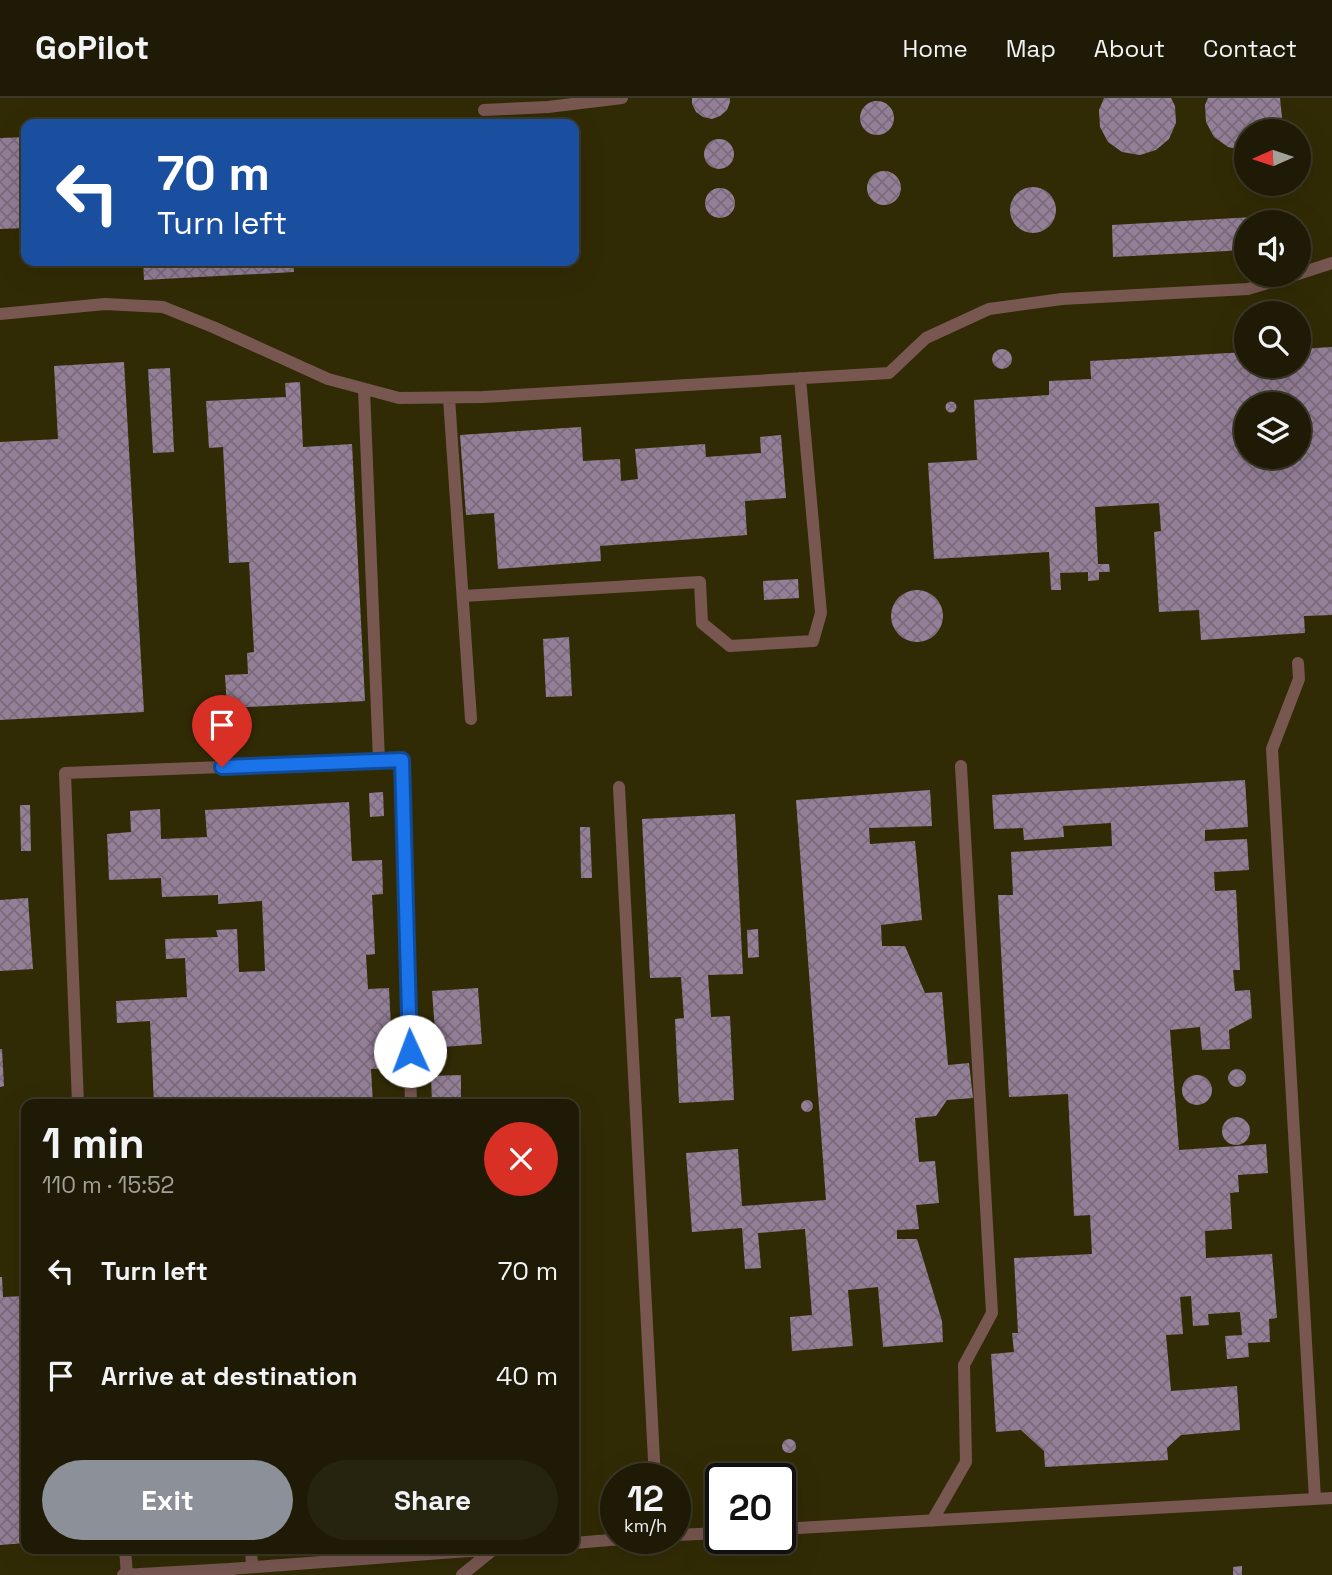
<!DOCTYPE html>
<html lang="en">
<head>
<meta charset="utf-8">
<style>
	:root { --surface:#1e1a05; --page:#26230f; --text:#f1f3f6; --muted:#a1a19a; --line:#3c3827; --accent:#8c9099 }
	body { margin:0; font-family:"Space Grotesk",sans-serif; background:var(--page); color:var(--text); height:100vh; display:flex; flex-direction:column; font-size:26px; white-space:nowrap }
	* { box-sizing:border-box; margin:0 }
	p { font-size:23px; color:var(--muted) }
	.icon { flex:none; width:38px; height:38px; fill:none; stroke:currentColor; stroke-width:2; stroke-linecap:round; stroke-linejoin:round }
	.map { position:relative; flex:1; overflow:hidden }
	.side { position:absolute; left:21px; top:1001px; width:558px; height:455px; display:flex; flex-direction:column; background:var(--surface); border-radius:14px; box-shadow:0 7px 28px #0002,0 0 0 2px var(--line) }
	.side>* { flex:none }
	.top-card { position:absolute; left:21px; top:21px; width:558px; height:147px; border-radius:14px; box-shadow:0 7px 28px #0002,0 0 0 2px var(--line); background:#1a4fa0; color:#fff; overflow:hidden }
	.needle { width:46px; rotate:267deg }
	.controls { position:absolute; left:1234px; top:21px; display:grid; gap:14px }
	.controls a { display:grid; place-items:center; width:77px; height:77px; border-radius:50%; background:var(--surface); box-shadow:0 7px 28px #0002,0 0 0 2px var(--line); font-size:35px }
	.speed { position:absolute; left:600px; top:1365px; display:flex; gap:14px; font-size:35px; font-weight:700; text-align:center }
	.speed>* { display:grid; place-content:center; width:91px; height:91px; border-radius:50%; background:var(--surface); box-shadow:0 7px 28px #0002,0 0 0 2px var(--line); line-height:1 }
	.speed small { font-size:18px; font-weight:400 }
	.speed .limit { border:4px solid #111; border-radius:10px; background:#fff; color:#111 }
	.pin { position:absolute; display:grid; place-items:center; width:60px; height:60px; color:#fff; margin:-72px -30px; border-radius:50% 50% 50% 0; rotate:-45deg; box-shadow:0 0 7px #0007 }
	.pin .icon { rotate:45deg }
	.me { position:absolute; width:77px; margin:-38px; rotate:358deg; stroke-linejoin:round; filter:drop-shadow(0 0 5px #0008) }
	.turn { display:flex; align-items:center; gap:24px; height:147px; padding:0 21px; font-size:32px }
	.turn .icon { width:91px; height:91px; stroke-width:2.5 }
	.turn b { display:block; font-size:49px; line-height:60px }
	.round { display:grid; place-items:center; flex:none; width:74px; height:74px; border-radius:37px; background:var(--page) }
	.headline { display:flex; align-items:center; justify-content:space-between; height:119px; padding:0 21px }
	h1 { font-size:42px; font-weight:800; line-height:52px }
	.button { display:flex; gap:14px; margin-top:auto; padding:14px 21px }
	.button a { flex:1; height:80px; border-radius:42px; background:var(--accent); color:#fff; font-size:28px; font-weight:800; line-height:80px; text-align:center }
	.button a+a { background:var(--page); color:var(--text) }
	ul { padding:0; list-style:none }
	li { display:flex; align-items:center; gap:21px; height:105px; padding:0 21px }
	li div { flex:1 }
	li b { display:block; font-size:26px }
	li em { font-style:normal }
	header { display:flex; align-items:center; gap:42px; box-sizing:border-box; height:98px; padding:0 35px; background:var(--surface); border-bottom:2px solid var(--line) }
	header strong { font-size:33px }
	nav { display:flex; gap:38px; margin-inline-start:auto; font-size:24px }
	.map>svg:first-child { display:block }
	.built { fill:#312b05; fill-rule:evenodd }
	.building { fill:url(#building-cross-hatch); fill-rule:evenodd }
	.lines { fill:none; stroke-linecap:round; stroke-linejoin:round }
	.service { stroke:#785751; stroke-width:12 }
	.route-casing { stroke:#114b97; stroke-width:18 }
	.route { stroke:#1a73e8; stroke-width:12 }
</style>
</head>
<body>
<header>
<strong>GoPilot</strong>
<nav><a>Home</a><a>Map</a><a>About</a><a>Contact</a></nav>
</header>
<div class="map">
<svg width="1332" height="1477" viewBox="0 0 1332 1477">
	<defs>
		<pattern id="building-cross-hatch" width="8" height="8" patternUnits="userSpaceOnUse" patternTransform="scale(1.75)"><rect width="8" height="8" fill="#947f98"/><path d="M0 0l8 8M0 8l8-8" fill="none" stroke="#796b7a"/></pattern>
	</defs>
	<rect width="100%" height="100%" fill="#282307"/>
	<!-- built -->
	<path class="built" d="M0,0H1332V1477H0ZM26,26H574V163H26ZM1246,33H1298V86H1246ZM1246,124H1298V177H1246ZM1246,215H1298V268H1246ZM1246,306H1298V359H1246ZM26,1006H574V1451H26ZM616,1381H676V1440H616ZM721,1381H780V1440H721Z"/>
	<!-- building -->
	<path class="building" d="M692,0H730V4L727,12L720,18L712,21L703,19L696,14L692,6Z
		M1104,0H1171L1175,8L1176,25L1169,41L1156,52L1140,57L1122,54L1108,44L1100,29L1099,12Z
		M1208,0H1280L1282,20L1276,33H1246V53L1228,49L1214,39L1206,24L1205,7Z
		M860 20a17 17 0 1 1 34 0a17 17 0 1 1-34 0Z
		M26,39V130L0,131V40Z
		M704 56a15 15 0 1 1 30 0a15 15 0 1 1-30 0Z
		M867 90a17 17 0 1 1 34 0a17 17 0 1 1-34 0Z
		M1010 112a23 23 0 1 1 46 0a23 23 0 1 1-46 0Z
		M705 105a15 15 0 1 1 30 0a15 15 0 1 1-30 0Z
		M574,103L579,109V115L574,123Z
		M1254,119V124H1246V152L1113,159L1112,127Z
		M143,163H293L294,174L144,182Z
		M1332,249V517L1304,518L1305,535L1201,542L1199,512L1159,514L1154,434L1161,433L1159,405L1095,409L1098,466H1109L1110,474H1099V482L1088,483V474L1060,475L1061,492H1051L1049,454L934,461L928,365L977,362L974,302L1049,297V283L1091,281L1090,263L1246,254V268H1298V251ZM1246,306H1298V359H1246Z
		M992 261a10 10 0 1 1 20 0a10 10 0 1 1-20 0Z
		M124,264L144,614L0,622V344L58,341L54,268Z
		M170,270L174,354L153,355L148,271Z
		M300,284L303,349L352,346L365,603L227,610L225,577L248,576L247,555L254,554L249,464L229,465L223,349L209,350L206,303L286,299L285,285Z
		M945.5 309a5.5 5.5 0 1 1 11 0a5.5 5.5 0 1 1-11 0Z
		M581,329L583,363L620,361L621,383L638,381L635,351L705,346L706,359L761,355L760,339L781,337L786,400L745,403L747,437L600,448L601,463L498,471L494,415L466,417L460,337Z
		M798,481L799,500L764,502L763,483Z
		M891 518a26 26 0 1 1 52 0a26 26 0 1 1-52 0Z
		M569,539L572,598L546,599L543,541Z
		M1245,682L1248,729L1205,732V743L1247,741L1249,772L1214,774L1215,793L1236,792L1240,872H1233L1235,893L1250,892L1252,920L1229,932L1230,951L1202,952L1200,929L1170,932L1179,1052L1266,1046L1268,1075L1238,1077L1239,1094L1230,1095L1232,1131L1205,1133L1206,1160L1272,1156L1277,1220L1269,1221L1270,1244L1248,1245L1249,1259L1227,1261L1225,1238L1242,1237L1240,1214L1208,1216L1209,1227L1193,1228L1191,1198L1180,1199L1183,1236L1166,1237L1171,1293L1237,1288L1240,1332L1181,1337L1167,1350L1168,1362L1045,1369L1044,1353L1021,1332L996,1334L991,1256L1014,1254L1012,1235H1018L1014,1160L1092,1156L1090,1117L1074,1118L1068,996L1009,999L998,797H1013L1011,754L1112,748L1111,725L1063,728L1064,739L1024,742L1023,730L994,731L992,697Z
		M930,692L932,728L869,730L870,746L915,743L922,822L881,827L882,848H905L925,895L942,894L948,967L969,965L973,1000L947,1002L936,1018L915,1020L919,1064L935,1063L939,1105L916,1107L919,1131L897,1132V1141H917L942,1223L943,1244L883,1249L878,1189L848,1192L853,1248L792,1253L790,1219L812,1217L805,1131L758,1135L761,1170L745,1171L742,1130L692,1134L686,1055L738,1051L742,1108L826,1102L796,702Z
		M383,694L384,718L370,719L369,695Z
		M349,704L352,763L382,762L383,796L372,797L375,856L366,857L368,891L389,890L393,970L371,971L373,1006H154L150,923L117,925L116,903L187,899L185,860L166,861L165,841L218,839L216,832L237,831L239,874L265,873L262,803L218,806V797L162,799L161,780L109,782L107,736L131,734L130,713L160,711L161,741L207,739L205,712Z
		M20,707H30L31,753H21Z
		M735,716L743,876L708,877L711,919L730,918L734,1002L679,1005L675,921L684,920L681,879L650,880L642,721Z
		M580,729H590L592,780H581Z
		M28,800L33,871L0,873V802Z
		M758,831L759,859L748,860L747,832Z
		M478,890L482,946L430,950L429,933H435L432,893Z
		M0,951H2L4,988L0,989Z
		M1228 980a9 9 0 1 1 18 0a9 9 0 1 1-18 0Z
		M1182 992a15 15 0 1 1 30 0a15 15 0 1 1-30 0Z
		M461,977V1006H432L431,978Z
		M801 1008a6 6 0 1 1 12 0a6 6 0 1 1-12 0Z
		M1222 1033a14 14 0 1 1 28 0a14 14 0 1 1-28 0Z
		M0,1179H2L3,1199L26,1198V1445L0,1447Z
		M782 1348a7 7 0 1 1 14 0a7 7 0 1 1-14 0Z
		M1242,1468V1477H1233V1469Z"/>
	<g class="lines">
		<!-- service -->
		<path class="service" d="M484,12L548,9L622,0
			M1298,176L1332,165
			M0,216L105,206L163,209L213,229L328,281L399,300L483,299L889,275L926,240L989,211L1062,201L1248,191L1295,177
			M364,291L379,663
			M449,300L471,621
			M463,498L700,484L702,525L730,548L813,543L821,515L800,280
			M1298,565L1299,581L1272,651L1315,1401
			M619,689L655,1381
			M78,1006L65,675L402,662L411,1006
			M932,1423L966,1364L964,1267L992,1215L961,668
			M780,1431L1332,1400
			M676,1437L721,1435
			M574,1445L634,1440
			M125,1451L127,1477
			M251,1451L252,1469
			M229,1471L495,1451
			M123,1477L229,1471L230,1477
			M462,1477L494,1451"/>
	</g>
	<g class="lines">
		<!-- route casing -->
		<g class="route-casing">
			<path id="route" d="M222,669L402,662L410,953"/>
		</g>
		<!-- route -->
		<use href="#route" class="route"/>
	</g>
</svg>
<div class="controls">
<a><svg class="needle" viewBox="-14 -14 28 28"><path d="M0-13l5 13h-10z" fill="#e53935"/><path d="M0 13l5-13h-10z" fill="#a1a19a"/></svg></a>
<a><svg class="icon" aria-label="sound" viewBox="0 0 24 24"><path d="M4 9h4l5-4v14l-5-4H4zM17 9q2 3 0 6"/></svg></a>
<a><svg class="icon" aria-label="search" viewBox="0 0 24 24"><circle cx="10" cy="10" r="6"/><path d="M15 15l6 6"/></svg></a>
<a><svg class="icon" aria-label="layers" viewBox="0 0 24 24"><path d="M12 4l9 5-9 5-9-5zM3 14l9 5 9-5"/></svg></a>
</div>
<div class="speed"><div>12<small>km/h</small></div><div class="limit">20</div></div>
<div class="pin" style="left:222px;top:669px;background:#d93025"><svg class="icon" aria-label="arrive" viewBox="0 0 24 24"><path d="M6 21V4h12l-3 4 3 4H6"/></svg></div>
<svg class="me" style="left:410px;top:953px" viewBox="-20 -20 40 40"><circle r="19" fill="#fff"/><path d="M0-13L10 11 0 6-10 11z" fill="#1a73e8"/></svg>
<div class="top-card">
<div class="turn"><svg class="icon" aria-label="left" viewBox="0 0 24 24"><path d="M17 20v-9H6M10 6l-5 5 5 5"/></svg><div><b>70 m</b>Turn left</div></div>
</div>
<section class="side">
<div class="headline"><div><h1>1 min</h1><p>110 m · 15:52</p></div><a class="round" style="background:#d93025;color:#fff"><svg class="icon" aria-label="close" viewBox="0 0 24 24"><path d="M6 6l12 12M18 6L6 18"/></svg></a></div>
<ul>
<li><svg class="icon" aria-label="left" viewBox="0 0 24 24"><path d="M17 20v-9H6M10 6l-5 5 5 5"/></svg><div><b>Turn left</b></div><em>70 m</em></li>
<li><svg class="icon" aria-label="arrive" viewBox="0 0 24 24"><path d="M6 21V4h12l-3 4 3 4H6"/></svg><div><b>Arrive at destination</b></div><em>40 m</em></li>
</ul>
<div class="button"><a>Exit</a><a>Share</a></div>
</section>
</div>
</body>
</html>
